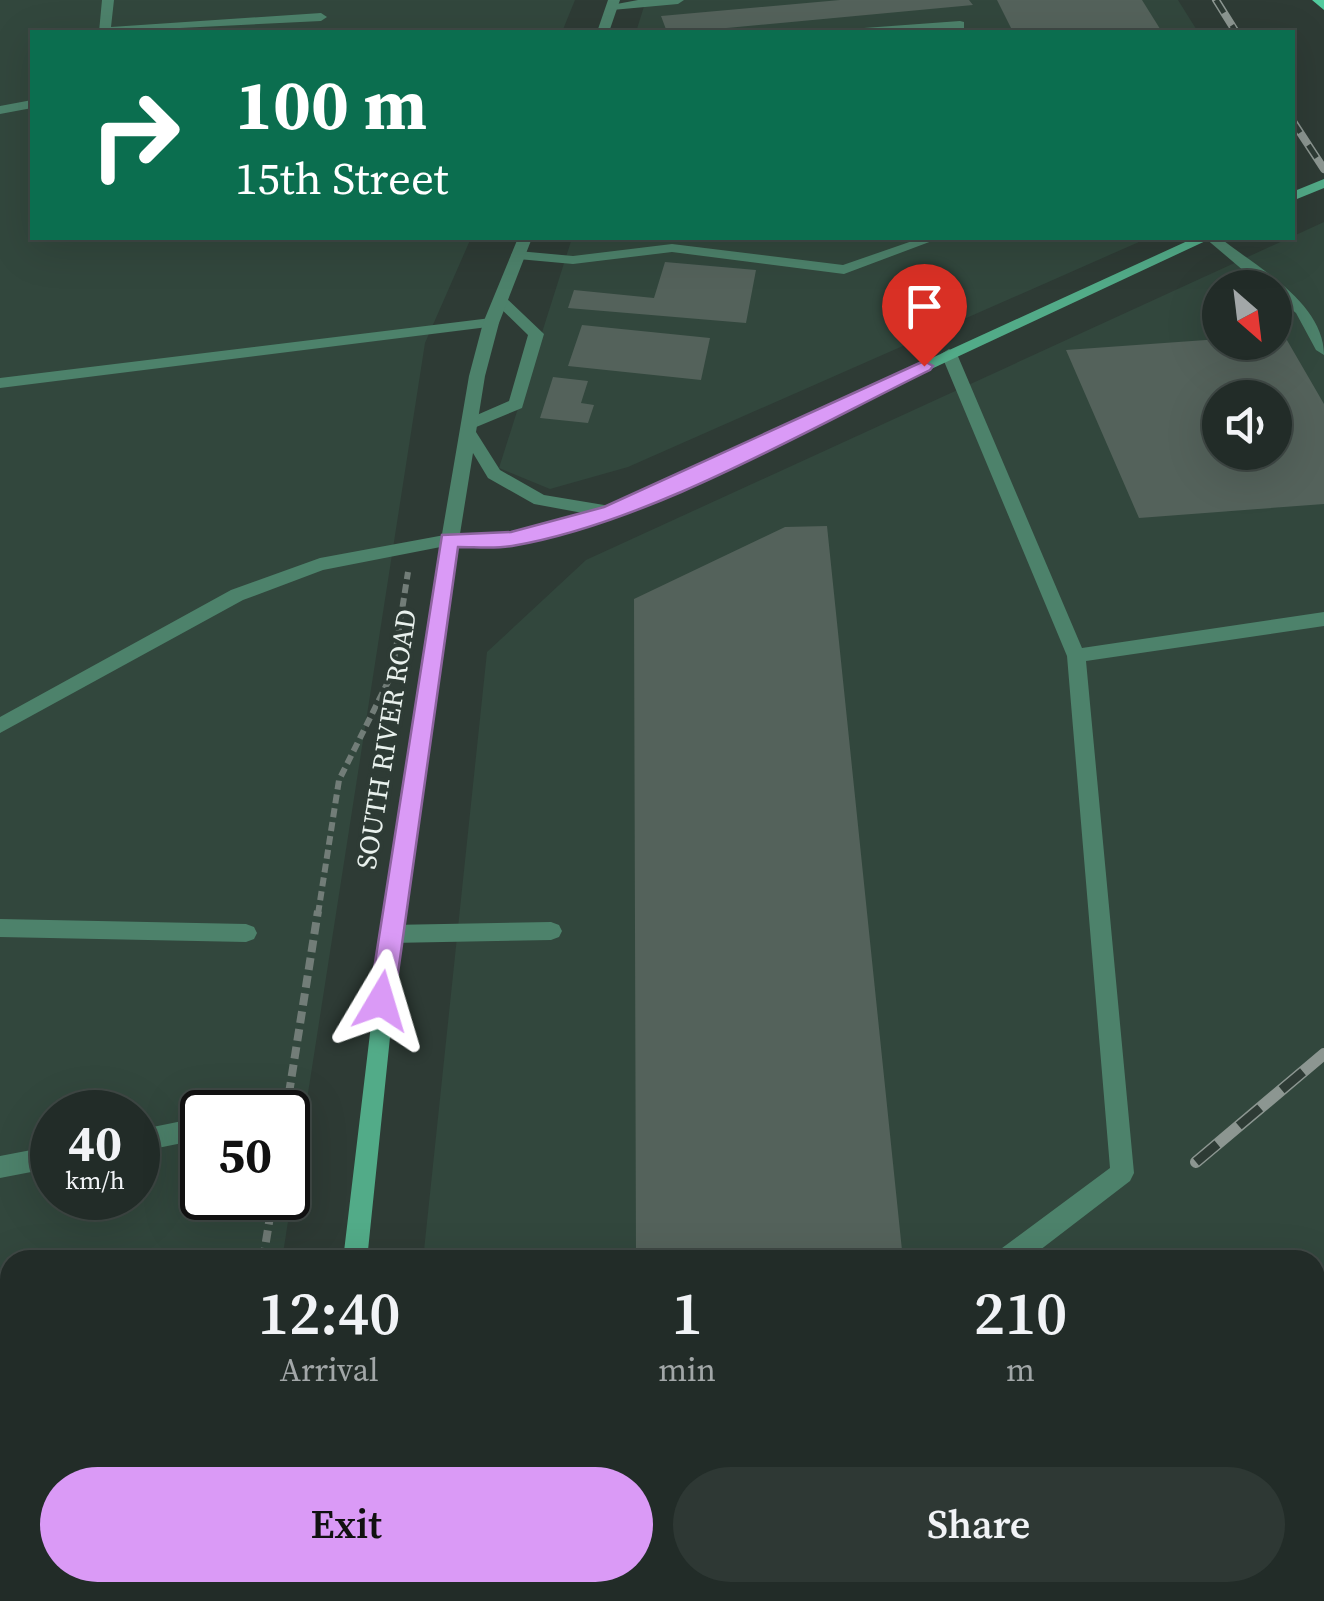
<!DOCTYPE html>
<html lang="en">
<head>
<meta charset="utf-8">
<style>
	:root { --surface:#222c28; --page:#2e3834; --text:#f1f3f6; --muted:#a2a7a8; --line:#3f4845; --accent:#da9af6 }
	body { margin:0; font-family:"Source Serif 4",serif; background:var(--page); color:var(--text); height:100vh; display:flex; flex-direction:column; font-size:38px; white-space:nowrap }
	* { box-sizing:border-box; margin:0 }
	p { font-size:32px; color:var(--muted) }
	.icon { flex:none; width:55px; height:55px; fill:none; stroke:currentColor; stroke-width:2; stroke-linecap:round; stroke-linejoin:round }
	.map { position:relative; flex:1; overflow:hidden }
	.panel { position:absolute; left:0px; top:1250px; width:1325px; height:352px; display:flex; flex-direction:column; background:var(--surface); border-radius:30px 30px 0 0; box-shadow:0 10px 40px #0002,0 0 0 2px var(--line) }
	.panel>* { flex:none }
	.hud { position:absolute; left:30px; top:30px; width:1265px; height:210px; border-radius:0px; box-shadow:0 10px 40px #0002,0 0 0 2px var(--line); background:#0b6e4f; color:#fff; overflow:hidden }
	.needle { width:65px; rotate:152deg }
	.tools { position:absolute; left:1202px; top:270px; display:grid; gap:20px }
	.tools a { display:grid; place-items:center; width:90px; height:90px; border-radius:50%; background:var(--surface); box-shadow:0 10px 40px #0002,0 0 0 2px var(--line); font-size:50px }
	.speed { position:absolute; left:30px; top:1090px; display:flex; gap:20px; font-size:50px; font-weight:700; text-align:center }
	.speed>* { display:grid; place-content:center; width:130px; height:130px; border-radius:50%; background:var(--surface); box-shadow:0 10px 40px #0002,0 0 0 2px var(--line); line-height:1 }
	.speed small { font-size:25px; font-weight:400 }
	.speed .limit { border:5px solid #111; border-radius:15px; background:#fff; color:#111 }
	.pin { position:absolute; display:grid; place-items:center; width:85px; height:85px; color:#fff; margin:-102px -42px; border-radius:50% 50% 50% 0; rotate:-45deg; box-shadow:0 0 10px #0007 }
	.pin .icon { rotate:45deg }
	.me { position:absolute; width:110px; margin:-55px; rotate:7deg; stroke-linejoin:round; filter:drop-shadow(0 0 8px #0008) }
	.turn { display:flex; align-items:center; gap:35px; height:210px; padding:0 40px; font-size:45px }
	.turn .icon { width:130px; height:130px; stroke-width:2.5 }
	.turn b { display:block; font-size:70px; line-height:85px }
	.eta { display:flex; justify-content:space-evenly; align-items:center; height:170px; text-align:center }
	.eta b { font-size:60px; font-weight:600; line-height:70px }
	.action { display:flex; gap:20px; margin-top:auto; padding:20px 40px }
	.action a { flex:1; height:115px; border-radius:60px; background:var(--accent); color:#111; font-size:40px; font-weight:600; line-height:115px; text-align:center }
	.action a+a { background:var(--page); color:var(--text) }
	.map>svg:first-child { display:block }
	.built { fill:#32473d; fill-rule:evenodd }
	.building { fill:#54625b; fill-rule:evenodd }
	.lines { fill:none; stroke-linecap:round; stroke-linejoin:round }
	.path-far1 { stroke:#727d78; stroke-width:6; stroke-dasharray:9 5; stroke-linecap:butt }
	.path { stroke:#727d78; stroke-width:8; stroke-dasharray:12 6; stroke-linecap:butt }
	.service { fill:#4d826b; fill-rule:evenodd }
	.minor { fill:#4d826b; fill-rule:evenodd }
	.tertiary { fill:#4d826b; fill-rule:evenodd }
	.secondary { fill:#52ab88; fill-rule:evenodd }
	.primary { fill:#52cb9e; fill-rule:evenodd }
	.rail-far1-casing { stroke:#8c9691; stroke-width:8 }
	.rail-casing { stroke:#8c9691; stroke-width:12 }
	.rail-far1 { stroke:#2e3b35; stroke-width:5; stroke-dasharray:15; stroke-linecap:butt }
	.rail { stroke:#2e3b35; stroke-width:9; stroke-dasharray:28; stroke-linecap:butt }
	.route { fill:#da9af6; stroke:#8e64a0; stroke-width:2.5 }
	.labels { text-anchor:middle; stroke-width:8; stroke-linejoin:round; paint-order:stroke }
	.street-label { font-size:28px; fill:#e9f1ed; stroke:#2e3b35 }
</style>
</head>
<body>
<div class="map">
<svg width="1324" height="1601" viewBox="0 0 1324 1601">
	<rect width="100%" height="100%" fill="#2e3b35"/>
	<!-- built -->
	<path class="built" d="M0,0H575L562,32H32V238H471L425,343L282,1260H10V1592L230,1593L229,1601H0ZM52,1112H138V1198H52ZM202,1112H288V1198H202Z
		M646,0H1178L1198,32H636Z
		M1324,222V1601H388L389,1592H1315V1260H423L487,652L586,560ZM1220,288H1275V342H1220ZM1220,398H1275V452H1220Z
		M572,238H1148L628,467L550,489L499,468Z"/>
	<!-- building -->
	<path class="building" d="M840,0H969L973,5L684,32H667L661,16Z
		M997,0H1142L1162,32H1013Z
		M665,262L756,270L746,323L568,308L574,290L654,298Z
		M582,325L710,338L701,380L568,366Z
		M1284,335L1324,404V504L1139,518L1066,350L1220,339V342H1275V336ZM1220,398H1275V452H1220Z
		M553,377L588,381L581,403L594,405L588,423L540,418Z
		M827,526L903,1260H636L634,599L785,527Z"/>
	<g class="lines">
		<!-- path-far1 -->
		<path class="path-far1" d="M318,914L339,780L392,674L408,572"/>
		<!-- path -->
		<path class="path" d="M286,1112L318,911
			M263,1260L273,1198
			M209,1601L211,1592"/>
		<!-- service -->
		<path class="service" d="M102,0H114L111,27L321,13L327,17L321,21L99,32Z
			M638,0H684L678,4L612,10L606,6Z
			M960,21L964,22V28L908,32H858L864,28Z
			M32,100V108L0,114V106Z
			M921,238H940L844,274L672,252L573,264L518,259L511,255L518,251L573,256L672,244L843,265Z
			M1205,238H1220C1258,268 1324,303 1324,355L1316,350L1296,313L1275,295V288H1264Z
			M500,295L505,297L544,334L522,408L469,430L461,425L463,421L509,401L528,335L495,303V297Z
			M491,318L499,323L496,326L0,388V378Z
			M949,349L957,354L1082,648L1324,612V626L1086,661L1134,1173L1130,1181L1027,1260H995L998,1251L1110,1168L1067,656L941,354Z
			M450,534L459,540L456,544L323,570L243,600L0,733V717L231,590L320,558Z
			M0,919L246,924L254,927L257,933L254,939L246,942L0,937Z
			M551,922L559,925L562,931L559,937L551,940L390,943L382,940L379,934L382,928L390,925Z
			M1324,1403V1446L1315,1450V1407Z
			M1260,1592H1288L1291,1601H1263Z"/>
		<!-- minor -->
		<path class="minor" d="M202,1117V1139L138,1152V1130Z
			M52,1146V1168L0,1178V1156Z"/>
		<!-- tertiary -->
		<path class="tertiary" d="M608,0H620L609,32H597Z
			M518,238H532L499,323L485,376L476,432L500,470L544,495L610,506L619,512L610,518L534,504L488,478L473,453L459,540L450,546L441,540L469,376L483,323Z"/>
		<!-- secondary -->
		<path class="secondary" d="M1324,179V188L1292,201V192Z
			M1194,238H1212L616,516L511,545L458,546L395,989L367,1260H343L386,899L444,536L511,533L604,508Z
			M312,1592H340L339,1601H311Z"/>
		<!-- primary -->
		<path class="primary" d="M1312,0H1324V10Z"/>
		<!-- rail-far1 casing -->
		<g class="rail-far1-casing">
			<path id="rail-far1" d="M1216,0L1236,32
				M1292,120L1324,169"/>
		</g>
		<!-- rail casing -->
		<g class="rail-casing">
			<path id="rail" d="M1196,1162L1324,1054"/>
		</g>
		<!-- rail-far1 -->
		<use href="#rail-far1" class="rail-far1"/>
		<!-- rail -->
		<use href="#rail" class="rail"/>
	</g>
	<!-- route -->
	<path class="route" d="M924,361L933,366L930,370C805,431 648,523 512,546C495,549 476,547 458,547L394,1001L390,1009L381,1012L372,1009L369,1001L442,535L511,532L604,507Z"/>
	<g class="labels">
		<!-- street labels -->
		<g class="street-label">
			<text transform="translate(386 739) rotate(-81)" y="10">SOUTH RIVER ROAD</text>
		</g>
	</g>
</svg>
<div class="tools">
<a><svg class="needle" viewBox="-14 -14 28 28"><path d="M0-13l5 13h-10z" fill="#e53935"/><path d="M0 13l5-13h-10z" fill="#a2a7a8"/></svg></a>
<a><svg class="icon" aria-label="sound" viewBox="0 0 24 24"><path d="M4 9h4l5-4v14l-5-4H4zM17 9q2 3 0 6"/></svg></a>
</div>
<div class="speed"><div>40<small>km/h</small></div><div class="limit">50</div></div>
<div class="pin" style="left:924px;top:366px;background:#d93025"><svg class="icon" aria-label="arrive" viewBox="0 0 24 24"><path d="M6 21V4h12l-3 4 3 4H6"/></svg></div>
<svg class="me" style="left:381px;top:1001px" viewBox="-20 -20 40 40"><path d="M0-17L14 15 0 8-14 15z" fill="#da9af6" stroke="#fff" stroke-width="4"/></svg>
<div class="hud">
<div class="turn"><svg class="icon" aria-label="right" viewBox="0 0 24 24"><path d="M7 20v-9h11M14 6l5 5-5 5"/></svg><div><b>100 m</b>15th Street</div></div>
</div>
<section class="panel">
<div class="eta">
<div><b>12:40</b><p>Arrival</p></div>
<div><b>1</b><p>min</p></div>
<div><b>210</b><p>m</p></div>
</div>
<div class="action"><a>Exit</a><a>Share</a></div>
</section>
</div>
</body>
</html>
